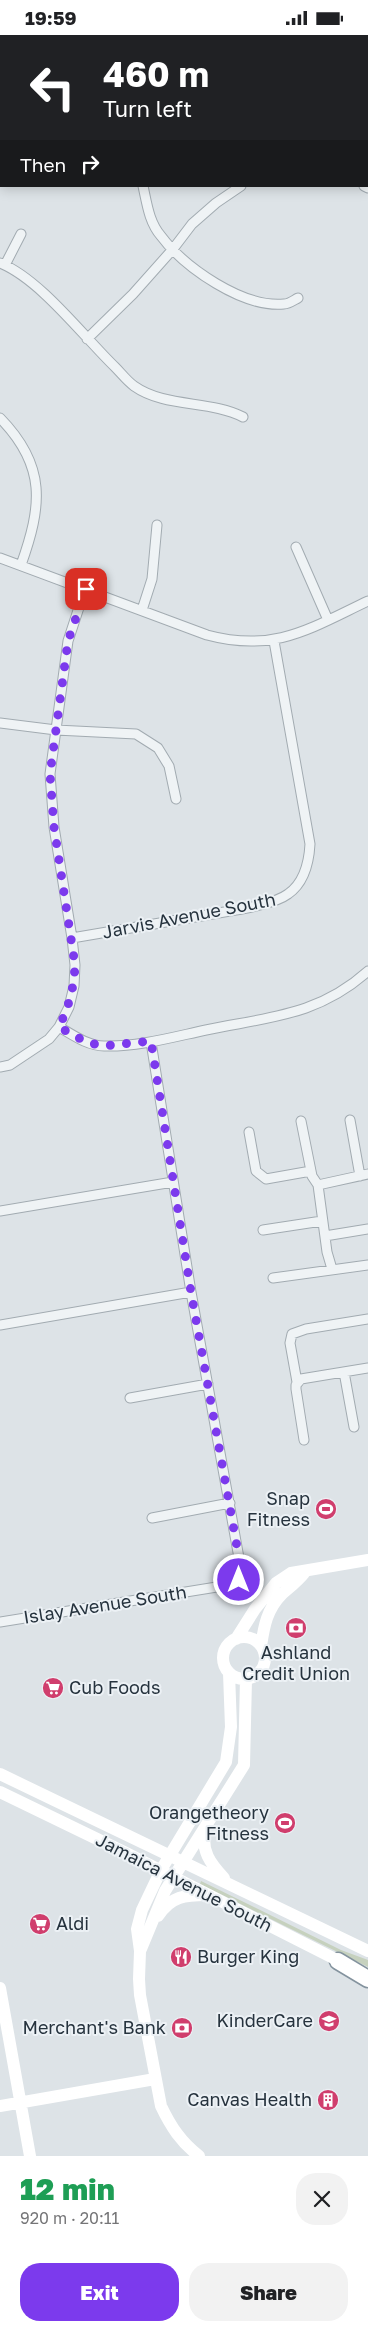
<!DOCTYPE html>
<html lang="en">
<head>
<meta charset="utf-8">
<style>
	:root { --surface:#fff; --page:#f2f2f2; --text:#202124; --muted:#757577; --accent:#7c3aed }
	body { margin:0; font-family:"Golos Text",sans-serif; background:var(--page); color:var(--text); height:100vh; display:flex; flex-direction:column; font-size:19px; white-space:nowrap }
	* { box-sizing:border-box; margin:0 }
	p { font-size:16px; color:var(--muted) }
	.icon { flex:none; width:28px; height:28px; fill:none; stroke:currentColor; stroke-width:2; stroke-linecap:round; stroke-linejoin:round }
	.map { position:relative; height:2121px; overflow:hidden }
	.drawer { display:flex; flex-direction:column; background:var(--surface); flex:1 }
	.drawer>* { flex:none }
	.banner { position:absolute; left:0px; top:0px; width:369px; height:152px; box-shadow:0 2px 12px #0003; background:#202124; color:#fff; overflow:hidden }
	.pin { position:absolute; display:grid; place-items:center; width:42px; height:42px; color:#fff; margin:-21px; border-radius:10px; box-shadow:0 2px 8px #0006 }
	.me { position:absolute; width:55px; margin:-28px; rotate:0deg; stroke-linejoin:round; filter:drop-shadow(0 0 4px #0008) }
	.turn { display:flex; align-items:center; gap:18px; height:105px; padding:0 20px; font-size:22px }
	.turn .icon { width:65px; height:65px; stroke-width:2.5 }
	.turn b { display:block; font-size:35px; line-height:42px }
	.then { display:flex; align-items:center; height:48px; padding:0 20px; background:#0003; gap:10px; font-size:19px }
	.round { display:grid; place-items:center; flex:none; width:52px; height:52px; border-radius:20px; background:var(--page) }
	.overview { display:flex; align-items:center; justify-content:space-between; height:85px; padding:0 20px }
	h1 { font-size:30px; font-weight:800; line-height:38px; color:#1e9e55 }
	.primary-button { display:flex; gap:10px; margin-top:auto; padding:10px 20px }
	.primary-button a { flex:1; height:58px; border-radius:20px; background:var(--accent); color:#fff; font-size:20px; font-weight:800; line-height:58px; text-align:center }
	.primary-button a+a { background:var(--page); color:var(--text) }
	.status { display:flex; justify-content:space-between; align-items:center; height:35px; padding:0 25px; background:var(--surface); direction:ltr }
	.status svg { height:14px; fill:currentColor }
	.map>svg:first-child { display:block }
	.green { fill:#c6d1be }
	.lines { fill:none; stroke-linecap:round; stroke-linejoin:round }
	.street-casing { stroke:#a2abb1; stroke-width:11 }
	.highway-casing { stroke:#84939e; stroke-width:19 }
	.street { stroke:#eff3f5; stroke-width:9 }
	.secondary { stroke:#fff; stroke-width:12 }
	.highway { stroke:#fff; stroke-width:16 }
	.route { stroke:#7c3aed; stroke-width:9; stroke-dasharray:0 16.2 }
	.labels { text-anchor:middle; stroke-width:4; stroke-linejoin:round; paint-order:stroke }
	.street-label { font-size:18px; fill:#26333e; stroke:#ecf1f5 }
	.poi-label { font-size:18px; fill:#26333e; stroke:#ecf1f5; text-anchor:end }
</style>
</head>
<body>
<div class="status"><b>19:59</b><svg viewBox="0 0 49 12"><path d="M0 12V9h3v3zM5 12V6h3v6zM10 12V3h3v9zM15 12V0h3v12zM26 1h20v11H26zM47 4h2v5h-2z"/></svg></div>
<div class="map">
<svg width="368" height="2121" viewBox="0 0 368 2121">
	<rect width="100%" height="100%" fill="#dde3e7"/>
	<!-- green -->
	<path class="green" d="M201,1846L341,1915L368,1925V1932L200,1849Z"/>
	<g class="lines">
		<!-- street casing -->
		<g class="street-casing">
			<path id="street" d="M143,151C147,169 149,187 161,201C185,233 243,273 284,269C289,269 294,265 298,263
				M364,151L368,153
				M0,228C40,244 83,301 115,332C121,338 127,346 134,351C165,373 210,365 243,382
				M5,230L21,199
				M87,304L133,259L173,214L192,189L216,168L241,151
				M0,383C47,431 42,471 21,530
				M296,512L328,585
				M0,523L207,600C274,618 309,594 368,566
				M142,575L152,544L157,490
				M0,688L56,695L136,699L158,713L169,731L176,764
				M72,903C117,895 162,888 207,880C228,876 272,871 288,859C304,848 309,827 310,809L274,606
				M59,992C73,1000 88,1011 104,1011C138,1012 173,1002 206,995C268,982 318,981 368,936
				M0,1032L10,1030L49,1004L59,992L69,972L74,951L75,930L72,903L54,792L50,739L68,606L85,554
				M350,1085L360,1141
				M301,1086L312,1141L318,1150L327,1217L332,1234
				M249,1097L256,1136L266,1144L311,1136
				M318,1150L368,1139
				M0,1176L173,1147
				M263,1195L322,1186
				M325,1201L368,1194
				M273,1243L368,1230
				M0,1290L191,1257
				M344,1337L354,1392
				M297,1347L290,1308L292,1299L306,1294L368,1284
				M130,1363L208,1349
				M304,1405L296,1354V1350L301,1344L368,1333
				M152,1483L230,1468
				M0,1587L229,1550L239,1545L241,1534L191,1257L151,1007"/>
		</g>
		<!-- highway casing -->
		<g class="highway-casing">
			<path id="highway" d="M338,1926L368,1944"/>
		</g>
		<!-- street -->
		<use href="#street" class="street"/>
		<!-- secondary -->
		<path class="secondary" d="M223 1623a21 21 0 1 1 42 0a21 21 0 1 1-42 0Z
			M236,1604L255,1574L276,1548L291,1538L368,1525
			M261,1611C264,1591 267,1574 282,1559C290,1552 298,1546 305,1537
			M0,1739L368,1916
			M0,1757L126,1818L345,1929
			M205,1795C201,1816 210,1828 224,1843
			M158,1881C171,1861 185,1860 207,1860
			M141,1914L165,1856L244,1730L246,1644
			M0,1953L30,2121
			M0,2071L155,2044
			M199,2121C181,2107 171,2092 161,2071L140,1960L139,1944L140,1916L137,1894L142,1875L161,1835L226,1727L231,1692L229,1638"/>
		<!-- highway -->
		<use href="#highway" class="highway"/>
	</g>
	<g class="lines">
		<!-- route -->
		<path class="route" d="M86,554L68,606L50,739L54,792L75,930C74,953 69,971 59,992L86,1007L103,1011L151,1006L191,1257L241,1534L239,1545"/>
	</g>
	<!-- icons -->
	<defs>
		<g id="stadium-disc" transform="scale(1.125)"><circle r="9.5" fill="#d03e6d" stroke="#ecf1f5"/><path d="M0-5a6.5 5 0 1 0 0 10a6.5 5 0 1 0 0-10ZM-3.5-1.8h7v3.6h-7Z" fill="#fff"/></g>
		<g id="bank-disc" transform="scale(1.125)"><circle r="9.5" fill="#d03e6d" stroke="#ecf1f5"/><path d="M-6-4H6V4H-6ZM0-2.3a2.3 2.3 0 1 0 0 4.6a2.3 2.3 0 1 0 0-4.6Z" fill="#fff"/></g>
		<g id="supermarket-disc" transform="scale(1.125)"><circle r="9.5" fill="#d03e6d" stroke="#ecf1f5"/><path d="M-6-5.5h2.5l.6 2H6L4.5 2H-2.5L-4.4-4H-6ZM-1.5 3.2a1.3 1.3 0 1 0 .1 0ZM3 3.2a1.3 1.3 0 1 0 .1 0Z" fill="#fff"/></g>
		<g id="restaurant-disc" transform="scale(1.125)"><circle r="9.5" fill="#d03e6d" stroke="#ecf1f5"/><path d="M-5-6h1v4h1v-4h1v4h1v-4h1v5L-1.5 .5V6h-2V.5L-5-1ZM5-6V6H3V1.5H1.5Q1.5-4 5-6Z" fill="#fff"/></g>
		<g id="school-disc" transform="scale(1.125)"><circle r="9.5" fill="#d03e6d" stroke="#ecf1f5"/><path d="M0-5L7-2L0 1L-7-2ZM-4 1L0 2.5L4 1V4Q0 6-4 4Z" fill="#fff"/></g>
		<g id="building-disc" transform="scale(1.125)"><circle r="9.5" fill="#d03e6d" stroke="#ecf1f5"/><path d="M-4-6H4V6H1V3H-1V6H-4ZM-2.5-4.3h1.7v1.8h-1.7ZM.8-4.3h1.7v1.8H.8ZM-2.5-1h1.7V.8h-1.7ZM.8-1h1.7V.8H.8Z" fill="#fff"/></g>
	</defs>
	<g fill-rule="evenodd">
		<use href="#stadium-disc" x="326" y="1474"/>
		<use href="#bank-disc" x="296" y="1593"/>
		<use href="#supermarket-disc" x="53" y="1653"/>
		<use href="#stadium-disc" x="285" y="1788"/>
		<use href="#supermarket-disc" x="40" y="1889"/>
		<use href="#restaurant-disc" x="181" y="1922"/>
		<use href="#school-disc" x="329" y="1986"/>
		<use href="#bank-disc" x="182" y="1993"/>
		<use href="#building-disc" x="328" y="2065"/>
	</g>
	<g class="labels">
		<!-- street labels -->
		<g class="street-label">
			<text transform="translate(189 881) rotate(-11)" y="6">Jarvis Avenue South</text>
			<text transform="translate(105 1570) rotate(-9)" y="6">Islay Avenue South</text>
			<text transform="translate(184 1848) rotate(27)" y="6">Jamaica Avenue South</text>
		</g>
		<!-- poi labels -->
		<g class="poi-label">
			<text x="310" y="1470">Snap<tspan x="310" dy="21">Fitness</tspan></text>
			<text x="296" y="1624" text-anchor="middle">Ashland<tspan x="296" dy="21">Credit Union</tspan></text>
			<text x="69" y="1659" text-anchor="start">Cub Foods</text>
			<text x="269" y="1784">Orangetheory<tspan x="269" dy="21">Fitness</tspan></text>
			<text x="56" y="1895" text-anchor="start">Aldi</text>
			<text x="197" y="1928" text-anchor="start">Burger King</text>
			<text x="313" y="1992">KinderCare</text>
			<text x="166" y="1999">Merchant's Bank</text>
			<text x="312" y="2071">Canvas Health</text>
		</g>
	</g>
</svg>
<div class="pin" style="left:86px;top:554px;background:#d93025"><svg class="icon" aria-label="arrive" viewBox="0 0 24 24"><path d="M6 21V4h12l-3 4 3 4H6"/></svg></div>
<svg class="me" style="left:239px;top:1545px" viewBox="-20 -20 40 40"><circle r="17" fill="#7c3aed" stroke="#fff" stroke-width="3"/><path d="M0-11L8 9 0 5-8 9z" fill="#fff"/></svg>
<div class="banner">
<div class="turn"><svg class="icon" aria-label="left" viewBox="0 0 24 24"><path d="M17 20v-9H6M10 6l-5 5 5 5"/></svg><div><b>460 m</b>Turn left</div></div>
<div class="then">Then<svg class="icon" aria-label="right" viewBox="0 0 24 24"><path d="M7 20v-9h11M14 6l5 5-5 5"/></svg></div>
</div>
</div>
<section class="drawer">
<div class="overview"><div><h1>12 min</h1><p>920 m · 20:11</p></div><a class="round"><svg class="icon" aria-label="close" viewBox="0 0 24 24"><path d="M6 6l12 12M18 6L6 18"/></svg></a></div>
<div class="primary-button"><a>Exit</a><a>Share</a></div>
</section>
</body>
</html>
